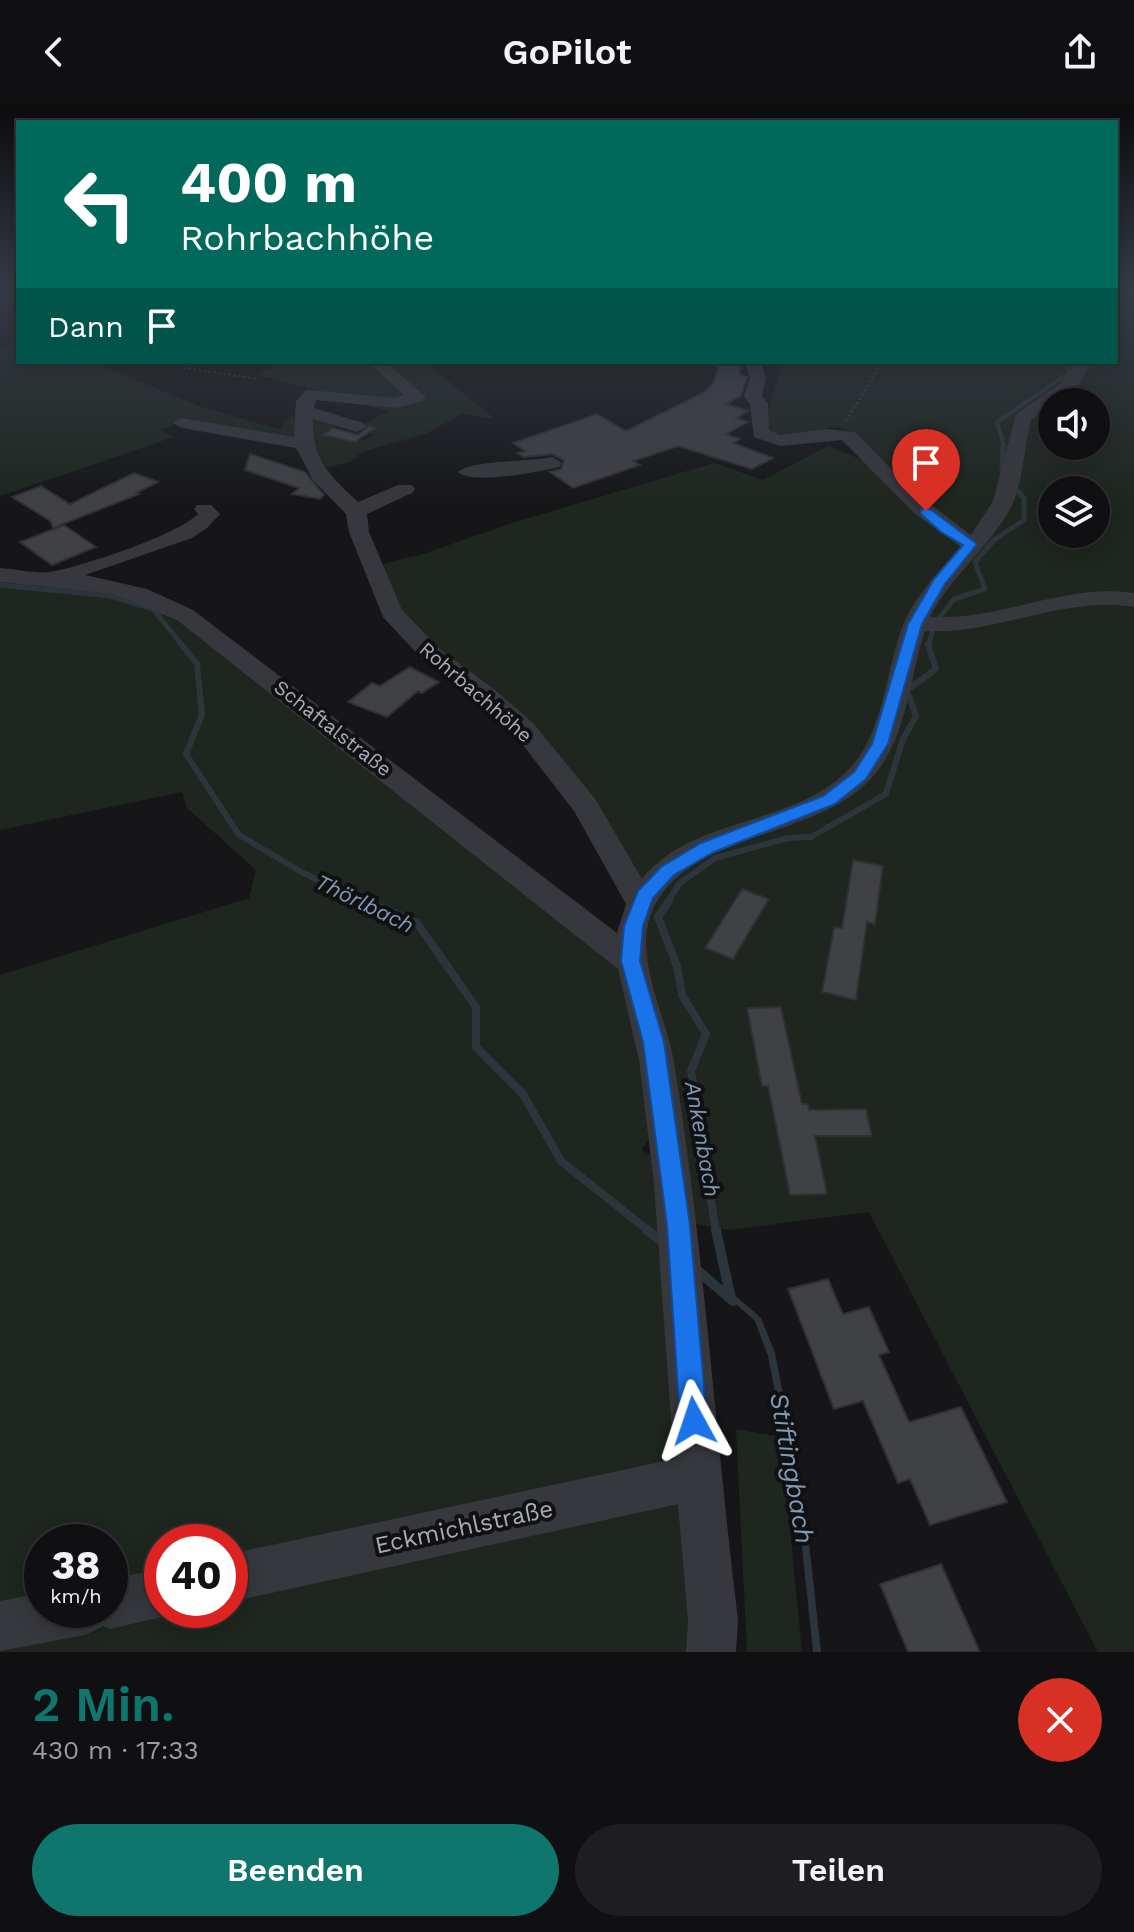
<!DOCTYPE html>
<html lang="de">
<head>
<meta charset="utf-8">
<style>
	:root { --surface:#101012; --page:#1e1e20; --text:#f1f3f6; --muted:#9c9d9f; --line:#303032; --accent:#0f766e }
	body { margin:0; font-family:"Work Sans",sans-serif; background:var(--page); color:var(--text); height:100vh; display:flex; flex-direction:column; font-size:30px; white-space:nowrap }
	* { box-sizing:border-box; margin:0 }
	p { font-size:26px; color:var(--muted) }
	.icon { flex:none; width:44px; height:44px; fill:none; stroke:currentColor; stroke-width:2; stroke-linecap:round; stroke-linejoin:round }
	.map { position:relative; height:1548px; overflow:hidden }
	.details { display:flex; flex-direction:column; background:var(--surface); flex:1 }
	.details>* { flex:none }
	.banner { position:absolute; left:16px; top:16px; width:1102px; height:244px; border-radius:0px; box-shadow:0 4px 20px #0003,0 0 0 2px var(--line); background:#00695c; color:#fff; overflow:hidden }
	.fabs { position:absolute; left:1038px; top:284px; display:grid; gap:16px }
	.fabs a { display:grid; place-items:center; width:72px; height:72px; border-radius:50%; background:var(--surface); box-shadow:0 4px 20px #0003,0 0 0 2px var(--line); font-size:40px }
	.speed { position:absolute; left:24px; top:1420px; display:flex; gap:16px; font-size:40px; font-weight:700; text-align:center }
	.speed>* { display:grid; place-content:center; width:104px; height:104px; border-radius:50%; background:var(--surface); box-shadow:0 4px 20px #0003,0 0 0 2px var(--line); line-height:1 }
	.speed small { font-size:20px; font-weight:400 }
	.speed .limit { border:12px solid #d22; background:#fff; color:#111 }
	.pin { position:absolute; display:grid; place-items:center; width:68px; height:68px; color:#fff; margin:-82px -34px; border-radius:50% 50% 50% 0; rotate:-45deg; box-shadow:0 0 8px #0007 }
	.pin .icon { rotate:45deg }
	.me { position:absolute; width:88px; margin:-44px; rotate:355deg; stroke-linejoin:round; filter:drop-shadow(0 0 6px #0008) }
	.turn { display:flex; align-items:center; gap:28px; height:168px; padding:0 32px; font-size:36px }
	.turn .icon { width:104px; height:104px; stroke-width:2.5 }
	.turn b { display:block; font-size:56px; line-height:68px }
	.then { display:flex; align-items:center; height:76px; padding:0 32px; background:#0003; gap:16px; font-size:30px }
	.round { display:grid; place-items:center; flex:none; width:84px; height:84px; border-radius:42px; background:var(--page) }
	.summary { display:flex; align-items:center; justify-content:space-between; height:136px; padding:0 32px }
	h1 { font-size:48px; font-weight:600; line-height:60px; color:var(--accent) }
	.action { display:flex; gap:16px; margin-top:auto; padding:16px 32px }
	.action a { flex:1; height:92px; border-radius:48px; background:var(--accent); color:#fff; font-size:32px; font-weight:600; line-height:92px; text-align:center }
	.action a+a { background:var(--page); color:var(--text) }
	header { display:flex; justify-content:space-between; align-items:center; height:104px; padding:0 32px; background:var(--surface); font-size:36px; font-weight:600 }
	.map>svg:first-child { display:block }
	.green { fill:#1e261f; fill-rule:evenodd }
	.water { fill:#2c353c }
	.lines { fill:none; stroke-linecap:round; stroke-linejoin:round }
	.stream-far4 { stroke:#2c353c; stroke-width:4 }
	.stream-far3 { stroke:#2c353c; stroke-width:5 }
	.stream-far2 { stroke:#2c353c; stroke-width:6 }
	.stream-far1 { stroke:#2c353c; stroke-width:8 }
	.stream { stroke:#2c353c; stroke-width:10 }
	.building { fill:#404145; stroke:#303034; stroke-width:2 }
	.path { stroke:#3d3f44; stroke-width:2; stroke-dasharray:2 3; stroke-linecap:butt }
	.minor { fill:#37383d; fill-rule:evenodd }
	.route { fill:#1a73e8; stroke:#114b97; stroke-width:2 }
	.labels { text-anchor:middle; stroke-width:8; stroke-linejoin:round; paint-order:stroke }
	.street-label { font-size:20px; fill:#a8adb8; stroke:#111113 }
	.water-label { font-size:22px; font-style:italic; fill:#7f9bb3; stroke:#111113 }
	.near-street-label { font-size:24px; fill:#a8adb8; stroke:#111113 }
	.near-water-label { font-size:26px; font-style:italic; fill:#7f9bb3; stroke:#111113 }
</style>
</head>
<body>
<header><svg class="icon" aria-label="back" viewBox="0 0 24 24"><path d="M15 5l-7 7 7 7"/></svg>GoPilot<svg class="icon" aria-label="share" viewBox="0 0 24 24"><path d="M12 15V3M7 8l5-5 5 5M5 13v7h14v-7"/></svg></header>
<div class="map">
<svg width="1134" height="1548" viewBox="0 0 1134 1548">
	<rect width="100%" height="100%" fill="#161618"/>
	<!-- green -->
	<path class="green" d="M1116,184H1134V1548H1098L869,1108L729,1126L696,1120L657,1024L641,1046L655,1053L692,1482L687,1548H0V871L249,794L256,766L187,704L182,688L0,726V476L49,478L142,494L186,521L624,866L642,819L622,793L590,728L518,629L424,553L366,464L423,450L515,418L714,359L763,376L828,342L884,365C838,291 827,341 768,329L767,310L782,258H1116ZM1052,298H1096V342H1052ZM1052,386H1096V430H1052ZM42,1438H110V1506H42ZM162,1438H230V1506H162Z
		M18,238V258H92L199,302L279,325L291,312L314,313L336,322L324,330L326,333C343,337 359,341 373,331L369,329L375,324L361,321L388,307L256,270L288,258H425L495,315L461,310L428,329L362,348L350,358L324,364L311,337L246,329L187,314L161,326L174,333L0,392V244Z
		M736,1325L781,1333L802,1548H747Z"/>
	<!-- water -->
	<path class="water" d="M731,1188L761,1214L775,1249L805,1402L821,1548H813L798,1405L768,1252L755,1217L726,1191Z"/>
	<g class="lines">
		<!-- stream-far4 -->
		<path class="stream-far4" d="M1004,342L997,318L1069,269L1068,258"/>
		<!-- stream-far3 -->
		<path class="stream-far3" d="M1002,368L1003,340
			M0,481L110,492L153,505L183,542
			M937,517L954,495L985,485L975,458L994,436L1024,416V394L1016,385
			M929,542L932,528"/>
		<!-- stream-far2 -->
		<path class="stream-far2" d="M181,540L197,560L202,611L186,650L239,731L305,770L370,799
			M667,799L680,779L715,754L788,734L811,733L886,690L903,635L916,612L907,586L936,565L928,540"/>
		<!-- stream-far1 -->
		<path class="stream-far1" d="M366,797L417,819L476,903V943L523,990L561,1057L650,1128
			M669,797L658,813L677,862L682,891L706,930L691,967L716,1128"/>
		<!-- stream -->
		<path class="stream" d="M647,1126L663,1138
			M716,1126L731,1195
			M697,1166L733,1197"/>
	</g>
	<!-- building -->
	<path class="building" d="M720,258H740V271L747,273L741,292L726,300L748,307L736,314L748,318L726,330L740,335L733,339L773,354L752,365L678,342L633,357L640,361L573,384L550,368L561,365L564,356L552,350L524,353L517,349L525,347L513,339L597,310L626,327L705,288L714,278Z
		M369,322L375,324L355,338L323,331L333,324L358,331Z
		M250,350L305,368L324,391L320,395L292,390L299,384L245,366Z
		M134,369L158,378L136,389L139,390L53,424L50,417L12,393L41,382L70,400Z
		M64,421L96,443L52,461L20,438Z
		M410,563L439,578L422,589L418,587L387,613L348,598L372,579L380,582Z
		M853,756L883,762L875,820L867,818L856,896L822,888L834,823L842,824Z
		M742,785L769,795L733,855L705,844Z
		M781,903L802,1000H808L809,1006L866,1005L872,1032H815L827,1090L790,1091L768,982H762L747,904Z
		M828,1175L843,1210L869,1203L889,1248L879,1251L909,1318L961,1303L1007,1398L930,1421L910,1375L898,1379L863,1297L834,1305L788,1185Z
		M941,1460L980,1548H908L880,1480Z"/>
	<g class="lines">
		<!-- path -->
		<path class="path" d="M184,264L259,275
			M846,317L882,258"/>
		<!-- minor -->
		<path class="minor" d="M368,258H386L426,293L423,297L396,304L316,296L314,304L363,319L366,323L357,328L313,315C312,357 329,370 358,398L398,381H412L415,385L412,389L367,410L369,428L402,506L441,546L495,586L534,620L596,696L642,775C692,712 790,723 846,668C885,630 884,570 903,521C915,492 939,467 961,443L914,409L842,336L780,342L754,333L750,300L744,292L750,273L744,258H760L766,273L762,292L768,300L769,326L780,331L826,325L855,328L913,387L971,431L993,397L1016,310L1060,280L1076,258H1092L1079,280L1031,316C1023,346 1024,380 1009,407C987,446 950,473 930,513C1001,517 1063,479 1134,489V503C1061,492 998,531 925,527C909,574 908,629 876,669C822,736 699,724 656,799C629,848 666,909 674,958C704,1143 715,1330 738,1516L736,1548H686L688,1516L678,1400L230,1498V1450L674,1355L654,1080L639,956L618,865L177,516L113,490L0,478V464C17,465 39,471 55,467C86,461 177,431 198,410L194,405L197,401H211L220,410L207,424L192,434L85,471L147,485L193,506L617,829L626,800L574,707L516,632L477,596L423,556L383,513L349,428L346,410L313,376L296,344L182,324L173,319L182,314L294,333L296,297L306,286L395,294L404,291Z
			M552,353L562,359L559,363C540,368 471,381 458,368C470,356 531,358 552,353Z
			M162,1465V1506H179L162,1513L110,1525L103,1522L85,1531L0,1547V1497L42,1489V1506H110V1475Z"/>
	</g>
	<!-- sky -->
	<linearGradient id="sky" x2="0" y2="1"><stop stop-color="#0c0c0d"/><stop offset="0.46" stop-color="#363c48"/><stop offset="1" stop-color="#363c48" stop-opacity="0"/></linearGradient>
	<rect width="1134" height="401" fill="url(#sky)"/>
	<!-- route -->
	<path class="route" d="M921,405H930L977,440L945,480L922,520L888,640L866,675L835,700L714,748L674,771L653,794L643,822L640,857L664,938L690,1121L707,1317L703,1327L694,1331L684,1327L680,1317L667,1121L643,938L621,857L624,822L638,787L661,763L701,739L823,692L854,668L872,640L908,520L934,475L963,441L941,428L921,410Z"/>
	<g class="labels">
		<!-- street labels -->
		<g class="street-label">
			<text transform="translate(476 588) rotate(41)" y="7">Rohrbachhöhe</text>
			<text transform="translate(333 624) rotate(38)" y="7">Schaftalstraße</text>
		</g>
		<!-- water labels -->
		<g class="water-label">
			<text transform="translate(365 799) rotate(26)" y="8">Thörlbach</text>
			<text transform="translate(703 1035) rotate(80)" y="8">Ankenbach</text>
		</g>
		<!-- near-street labels -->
		<g class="near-street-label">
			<text transform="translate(464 1423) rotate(-12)" y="8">Eckmichlstraße</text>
		</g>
		<!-- near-water labels -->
		<g class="near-water-label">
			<text transform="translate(792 1364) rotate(80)" y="9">Stiftingbach</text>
		</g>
	</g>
</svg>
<div class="fabs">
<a><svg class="icon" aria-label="sound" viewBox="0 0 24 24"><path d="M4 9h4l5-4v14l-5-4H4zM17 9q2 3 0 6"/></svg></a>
<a><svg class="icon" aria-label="layers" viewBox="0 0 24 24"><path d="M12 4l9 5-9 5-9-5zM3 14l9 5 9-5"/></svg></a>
</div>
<div class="speed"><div>38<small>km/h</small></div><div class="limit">40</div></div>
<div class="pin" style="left:926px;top:407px;background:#d93025"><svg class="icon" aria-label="arrive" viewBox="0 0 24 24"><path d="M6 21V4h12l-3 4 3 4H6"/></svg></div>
<svg class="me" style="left:694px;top:1317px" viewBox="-20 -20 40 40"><path d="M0-17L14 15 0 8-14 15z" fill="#1a73e8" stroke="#fff" stroke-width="4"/></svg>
<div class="banner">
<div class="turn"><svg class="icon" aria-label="left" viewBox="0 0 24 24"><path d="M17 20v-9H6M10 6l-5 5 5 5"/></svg><div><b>400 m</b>Rohrbachhöhe</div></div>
<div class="then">Dann<svg class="icon" aria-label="arrive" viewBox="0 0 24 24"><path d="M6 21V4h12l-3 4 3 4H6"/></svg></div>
</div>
</div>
<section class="details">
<div class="summary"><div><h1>2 Min.</h1><p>430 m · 17:33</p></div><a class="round" style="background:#d93025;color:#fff"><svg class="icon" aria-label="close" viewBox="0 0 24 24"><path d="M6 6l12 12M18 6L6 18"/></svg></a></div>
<div class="action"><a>Beenden</a><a>Teilen</a></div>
</section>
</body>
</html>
